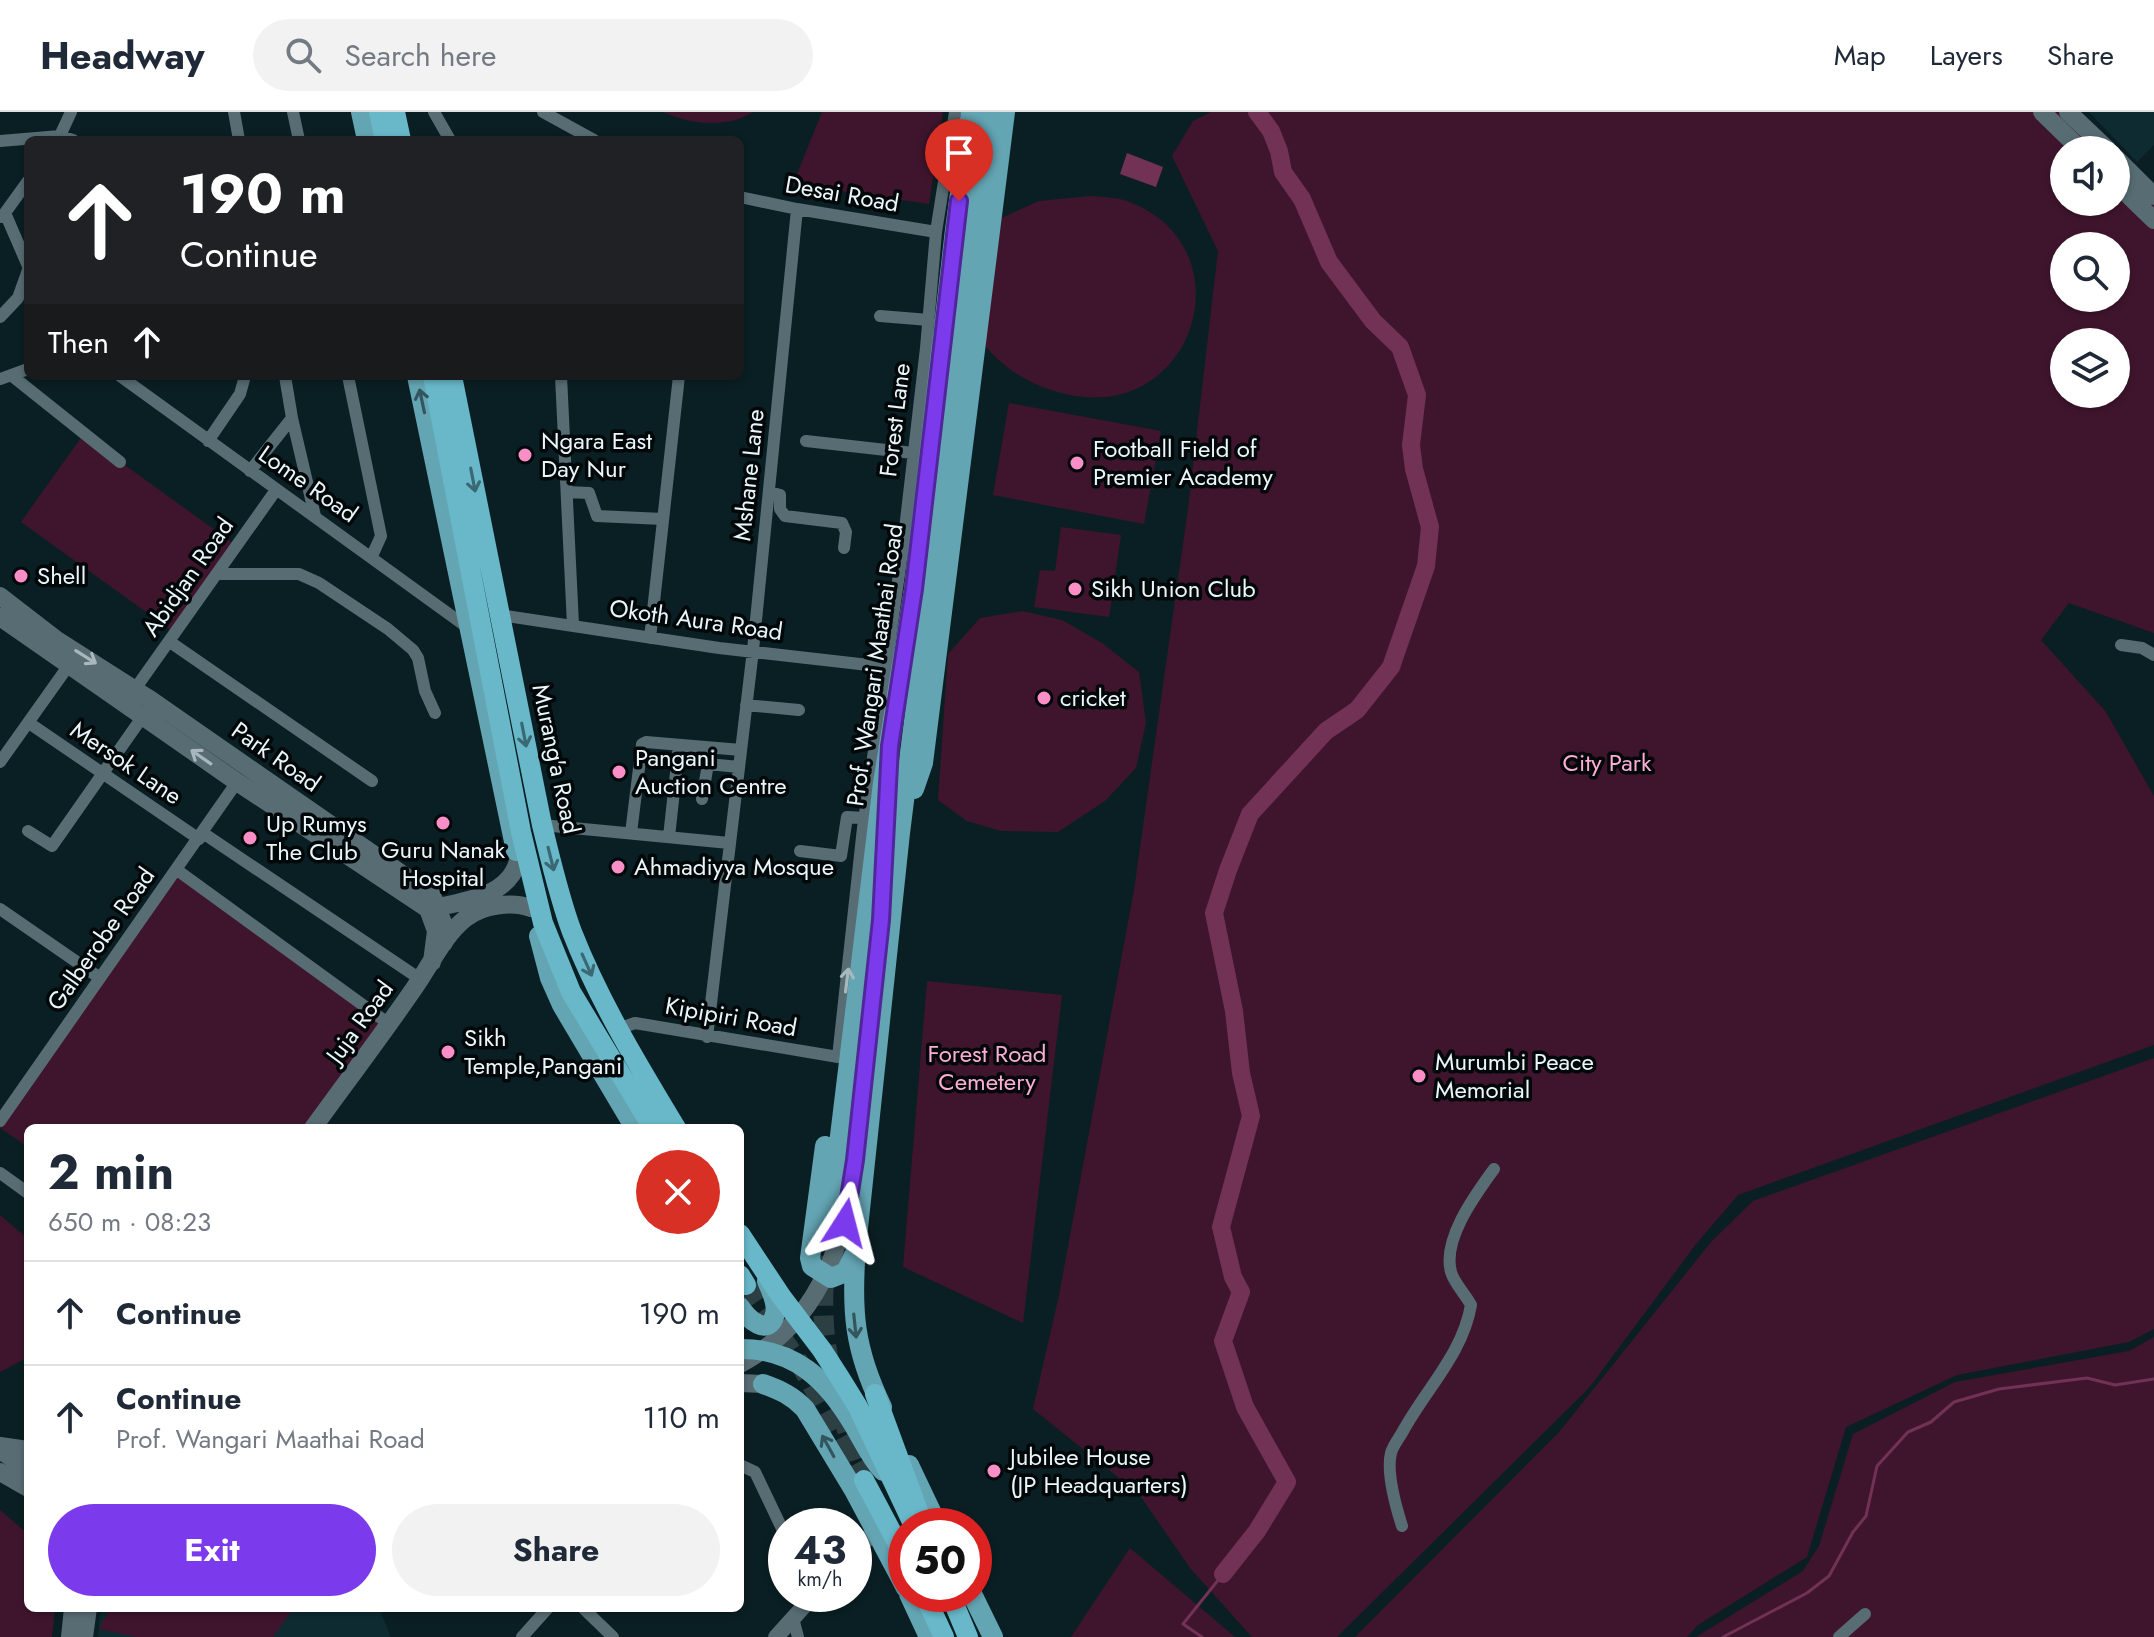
<!DOCTYPE html>
<html lang="en">
<head>
<meta charset="utf-8">
<style>
	:root { --surface:#fff; --page:#f2f2f3; --text:#1f2937; --muted:#747a83; --line:#e0e1e3; --accent:#7c3aed }
	body { margin:0; font-family:Jost,sans-serif; background:var(--page); color:var(--text); height:100vh; display:flex; flex-direction:column; font-size:30px; white-space:nowrap }
	* { box-sizing:border-box; margin:0 }
	p { font-size:26px; color:var(--muted) }
	.icon { flex:none; width:44px; height:44px; fill:none; stroke:currentColor; stroke-width:2; stroke-linecap:round; stroke-linejoin:round }
	.map { position:relative; flex:1; overflow:hidden }
	.side { position:absolute; left:24px; top:1012px; width:720px; height:488px; display:flex; flex-direction:column; background:var(--surface); border-radius:12px; box-shadow:0 2px 6px #0004 }
	.side>* { flex:none }
	.guide { position:absolute; left:24px; top:24px; width:720px; height:244px; border-radius:12px; box-shadow:0 2px 6px #0004; background:#202124; color:#fff; overflow:hidden }
	.buttons { position:absolute; left:2050px; top:24px; display:grid; gap:16px }
	.buttons a { display:grid; place-items:center; width:80px; height:80px; border-radius:50%; background:var(--surface); box-shadow:0 2px 6px #0004; font-size:40px }
	.speed { position:absolute; left:768px; top:1396px; display:flex; gap:16px; font-size:40px; font-weight:700; text-align:center }
	.speed>* { display:grid; place-content:center; width:104px; height:104px; border-radius:50%; background:var(--surface); box-shadow:0 2px 6px #0004; line-height:1 }
	.speed small { font-size:20px; font-weight:400 }
	.speed .limit { border:12px solid #d22; background:#fff; color:#111 }
	.pin { position:absolute; display:grid; place-items:center; width:68px; height:68px; color:#fff; margin:-82px -34px; border-radius:50% 50% 50% 0; rotate:-45deg; box-shadow:0 0 8px #0007 }
	.pin .icon { rotate:45deg }
	.me { position:absolute; width:88px; margin:-44px; rotate:9deg; stroke-linejoin:round; filter:drop-shadow(0 0 6px #0008) }
	.turn { display:flex; align-items:center; gap:28px; height:168px; padding:0 24px; font-size:36px }
	.turn .icon { width:104px; height:104px; stroke-width:2.5 }
	.turn b { display:block; font-size:56px; line-height:68px }
	.then { display:flex; align-items:center; height:76px; padding:0 24px; background:#0003; gap:16px; font-size:30px }
	.round { display:grid; place-items:center; flex:none; width:84px; height:84px; border-radius:42px; background:var(--page) }
	.overview { display:flex; align-items:center; justify-content:space-between; height:136px; padding:0 24px }
	h1 { font-size:48px; font-weight:700; line-height:60px }
	.cta { display:flex; gap:16px; margin-top:auto; padding:16px 24px }
	.cta a { flex:1; height:92px; border-radius:48px; background:var(--accent); color:#fff; font-size:32px; font-weight:700; line-height:92px; text-align:center }
	.cta a+a { background:var(--page); color:var(--text) }
	ul { padding:0; list-style:none }
	li { display:flex; align-items:center; gap:24px; height:104px; padding:0 24px; border-top:2px solid var(--line) }
	li div { flex:1 }
	li b { display:block; font-size:30px }
	li em { font-style:normal }
	header { display:flex; align-items:center; gap:48px; box-sizing:border-box; height:112px; padding:0 40px; background:var(--surface); border-bottom:2px solid var(--line) }
	header strong { font-size:38px }
	nav { display:flex; gap:44px; margin-inline-start:auto; font-size:28px }
	.search { width:560px; height:72px; background:var(--page); display:flex; align-items:center; gap:20px; box-sizing:border-box; padding:0 28px; border-radius:44px; color:var(--muted); font-size:30px }
	.map>svg:first-child { display:block }
	.built { fill:#0d2b31 }
	.green { fill:#3f152d; fill-rule:evenodd }
	.water { fill:#713255 }
	.lines { fill:none; stroke-linecap:round; stroke-linejoin:round }
	.stream { stroke:#713255; stroke-width:3 }
	.river { stroke:#713255; stroke-width:18 }
	.primary-tunnel { stroke:#2c3f43; stroke-width:20; stroke-dasharray:20 10; stroke-linecap:butt }
	.trunk-tunnel { stroke:#2c3f43; stroke-width:20; stroke-dasharray:20 10; stroke-linecap:butt }
	.minor { stroke:#576d73; stroke-width:12 }
	.tertiary { stroke:#576d73; stroke-width:16 }
	.secondary { stroke:#576d73; stroke-width:18 }
	.primary { stroke:#64a5b4; stroke-width:20 }
	.trunk { stroke:#68b8ca; stroke-width:20 }
	.oneway { stroke:#33565e }
	.oneway2 { stroke:#3a6873 }
	.oneway3 { stroke:#a8b8bd }
	.route-casing { stroke:#51269a; stroke-width:20 }
	.route { stroke:#7c3aed; stroke-width:14 }
	.poi-dot { fill:#fa8fc8; stroke:#020709; stroke-width:3 }
	.labels { text-anchor:middle; stroke-width:7; stroke-linejoin:round; paint-order:stroke }
	.street-label { font-size:24px; fill:#eaf6f9; stroke:#020709 }
	.poi-label { font-size:24px; fill:#eaf6f9; stroke:#020709; text-anchor:start }
	.park-label { font-size:24px; fill:#fbadd4; stroke:#020709 }
</style>
</head>
<body>
<header>
<strong>Headway</strong>
<div class="search"><svg class="icon" aria-label="search" viewBox="0 0 24 24"><circle cx="10" cy="10" r="6"/><path d="M15 15l6 6"/></svg>Search here</div>
<nav><a>Map</a><a>Layers</a><a>Share</a></nav>
</header>
<div class="map">
<svg width="2154" height="1525" viewBox="0 0 2154 1525">
	<rect width="100%" height="100%" fill="#0a1f23"/>
	<!-- built -->
	<path class="built" d="M2089,0H2154V33L2137,50Z
		M105,1496H379L391,1525H98L100,1502Z"/>
	<!-- green -->
	<path class="green" d="M663,0H753C726,17 690,12 663,0Z
		M822,0H943L929,92L793,72Z
		M1211,0H2060L2099,38H2064V90H2116V54L2154,91V521L2069,491L2041,528L2106,600L2154,684V933L1738,1083L1696,1132L1589,1276L1337,1525H1252L1190,1456L1139,1382L1033,1297L1059,1183L1134,778L1188,397L1218,139L1172,44L1193,9ZM2064,134H2116V186H2064ZM2064,230H2116V282H2064Z
		M1091,84C1102,85 1116,85 1127,89C1248,133 1197,308 1070,283C1035,276 1005,259 983,231L999,107L1039,89Z
		M1009,291L1161,319L1144,412L993,383Z
		M83,323L233,431L171,518L21,410Z
		M1061,415L1121,423L1109,505L1034,495L1040,458L1055,459Z
		M1022,499L1062,508L1102,531L1139,560L1146,611L1136,656L1105,689L1058,720L1001,719L967,709L938,688L948,542L980,506Z
		M177,758L389,912L313,1016H28V1035L0,1016V1009Z
		M927,869L1062,883L1023,1211L903,1155Z
		M2154,946V1217L2129,1230L1957,1263L1846,1315L1807,1445L1698,1513L1687,1525H1355L1560,1319L1711,1130L1753,1089Z
		M0,1103L28,1127V1245L0,1260Z
		M2154,1225V1525H1696L1803,1459L1819,1434L1853,1322L1955,1270L2129,1239Z
		M0,1398L28,1422V1496H55L52,1525H0Z
		M1130,1436L1235,1525H1071Z
		M110,1496H294L273,1525H136L99,1517Z"/>
	<!-- water -->
	<path class="water" d="M1127,41L1163,55L1156,75L1120,62Z"/>
	<g class="lines">
		<!-- stream -->
		<path class="stream" d="M1202,1525L1183,1512L1223,1462
			M1723,1525L1807,1481L1829,1464L1853,1420L1866,1404L1877,1354L1908,1320L1931,1310L1954,1290L1999,1277L2087,1266L2115,1273L2154,1267"/>
		<!-- river -->
		<path class="river" d="M1223,1462L1257,1419L1287,1370L1245,1295L1223,1229L1241,1180L1233,1165L1221,1115L1251,1004L1241,961L1234,899L1214,801L1228,758L1250,702L1326,619L1357,598L1391,555L1426,454L1430,415L1414,357L1411,333L1417,283L1400,235L1373,209L1329,150L1302,87L1283,60L1279,39L1271,19L1257,0"/>
		<!-- primary-tunnel -->
		<path class="primary-tunnel" d="M829,1114C824,1160 819,1203 829,1249
			M841,1300L864,1368"/>
		<!-- trunk-tunnel -->
		<path class="trunk-tunnel" d="M746,1173L802,1255L864,1368"/>
		<!-- minor -->
		<path class="minor" d="M234,0L239,28
			M293,0L299,28
			M434,0L450,28
			M543,0L594,28
			M58,28L71,0
			M0,29L60,24L73,28
			M740,85L797,97L936,120
			M5,101L28,154
			M2,105L28,69
			M880,204L929,208
			M0,205L18,186L28,158
			M11,263L120,350
			M120,264L471,518
			M348,264L381,424L372,444
			M561,264L573,513
			M0,267L28,257
			M292,306L315,404
			M208,329L240,282L245,264
			M806,329L913,341
			M250,359L292,306L285,264
			M567,380L589,381L597,404L663,407
			M770,380L780,383V397L785,404L842,411L846,420L844,436
			M218,462H299L319,471L388,517L413,538L418,546L425,579L435,601
			M500,503L719,536L886,555
			M650,526L679,264
			M170,530L372,669
			M2121,533L2142,536L2154,543
			M135,577L276,378
			M746,593L799,598
			M29,611L199,727
			M0,650L69,553
			M702,687L708,652L739,655
			M542,713L729,731
			M28,719L52,734L143,604
			M203,721L420,867
			M631,721L642,632L646,630L741,638
			M669,725L679,633
			M800,739L841,744L847,705L865,706
			M177,758L389,912
			M0,797L100,866
			M618,917L635,911L838,945L863,716L903,434L926,236L936,120L955,0
			M707,925L753,538L797,97
			M0,1009L237,670
			M0,1061L28,1081
			M740,1353L755,1360L786,1425
			M1402,1414C1396,1395 1386,1361 1391,1341C1393,1333 1400,1325 1403,1319C1426,1277 1463,1241 1471,1193C1466,1183 1454,1171 1451,1160C1442,1127 1476,1082 1494,1057
			M583,1496L613,1525
			M793,1506L798,1525
			M522,1525L548,1496
			M1839,1525L1865,1502"/>
		<!-- tertiary -->
		<path class="tertiary" d="M854,1441L875,1418
			M776,1525L815,1482"/>
		<!-- secondary -->
		<path class="secondary" d="M2042,0L2081,38
			M2068,0L2108,38
			M2116,46L2154,84
			M2116,71L2154,108
			M0,484L57,528L148,586L432,783L444,813V831
			M0,505L237,670L428,797L436,819L432,850
			M428,797C460,790 508,786 518,749
			M313,1016C347,969 382,923 415,875C431,852 444,823 466,806C482,793 512,789 531,796
			M740,1252C838,1199 848,1105 859,1005C864,960 869,915 874,870
			M740,1271L763,1272
			M0,1334L28,1338
			M0,1338L28,1357
			M0,1360L28,1376
			M70,1525L73,1496
			M84,1525L88,1496"/>
		<!-- primary -->
		<path class="primary" d="M361,0L367,28
			M417,264L516,739
			M914,677L923,651L1005,0
			M539,824L550,866L562,893L635,1016
			M825,1034L810,1146L812,1154L831,1166L846,1160L854,1143
			M829,1114L883,671L914,477L955,118L971,0
			M740,1195C747,1206 769,1227 775,1202C778,1192 771,1178 767,1169
			M740,1237C794,1236 827,1268 853,1312C863,1328 870,1345 883,1359
			M763,1272C780,1278 793,1284 805,1297L854,1378L906,1476
			M882,1295C854,1237 851,1199 856,1135L900,721L990,0
			M909,1353L938,1414
			M909,1482L929,1525
			M972,1482L993,1525"/>
		<!-- trunk -->
		<path class="trunk" d="M379,0L385,28
			M395,0L401,28
			M433,264L521,720L543,811L571,880L653,1016
			M452,264L542,713C551,749 559,785 572,820C599,889 638,953 676,1016
			M740,1122L781,1184L822,1238L840,1266L858,1295L914,1414
			M740,1163L746,1173
			M875,1282L918,1399
			M864,1368L906,1447
			M924,1482L944,1525
			M950,1482L968,1525"/>
	</g>
	<!-- one-way arrows -->
	<defs><path id="oneway-shaft" d="M-6 0H5M1.5-3L5.5 0L1.5 3" fill="none" stroke-width="1.6" stroke-linecap="round" stroke-linejoin="round" transform="scale(2)"/></defs>
	<g class="oneway">
		<use href="#oneway-shaft" transform="translate(422 289) rotate(-102)"/>
		<use href="#oneway-shaft" transform="translate(855 1214) rotate(84)"/>
		<use href="#oneway-shaft" transform="translate(828 1334) rotate(-119)"/>
	</g>
	<g class="oneway2">
		<use href="#oneway-shaft" transform="translate(473 368) rotate(79)"/>
		<use href="#oneway-shaft" transform="translate(524 623) rotate(79)"/>
		<use href="#oneway-shaft" transform="translate(551 747) rotate(76)"/>
		<use href="#oneway-shaft" transform="translate(587 853) rotate(66)"/>
	</g>
	<g class="oneway3">
		<use href="#oneway-shaft" transform="translate(86 545) rotate(32)"/>
		<use href="#oneway-shaft" transform="translate(201 645) rotate(-145)"/>
		<use href="#oneway-shaft" transform="translate(847 868) rotate(-83)"/>
	</g>
	<g class="lines">
		<!-- route casing -->
		<g class="route-casing">
			<path id="route" d="M845,1111L855,1048L881,808L890,634L914,477L959,89"/>
		</g>
		<!-- route -->
		<use href="#route" class="route"/>
	</g>
	<!-- markers -->
	<g class="poi-dot">
		<circle cx="525" cy="343" r="8"/>
		<circle cx="1077" cy="351" r="8"/>
		<circle cx="21" cy="464" r="8"/>
		<circle cx="1075" cy="477" r="8"/>
		<circle cx="1044" cy="586" r="8"/>
		<circle cx="619" cy="660" r="8"/>
		<circle cx="443" cy="711" r="8"/>
		<circle cx="250" cy="726" r="8"/>
		<circle cx="618" cy="755" r="8"/>
		<circle cx="448" cy="940" r="8"/>
		<circle cx="1419" cy="964" r="8"/>
		<circle cx="994" cy="1359" r="8"/>
	</g>
	<g class="labels">
		<!-- street labels -->
		<g class="street-label">
			<text transform="translate(842 82) rotate(10)" y="8">Desai Road</text>
			<text transform="translate(895 308) rotate(-83)" y="8">Forest Lane</text>
			<text transform="translate(749 363) rotate(-84)" y="8">Mshane Lane</text>
			<text transform="translate(308 372) rotate(35)" y="8">Lome Road</text>
			<text transform="translate(188 465) rotate(-55)" y="8">Abidjan Road</text>
			<text transform="translate(696 508) rotate(8)" y="8">Okoth Aura Road</text>
			<text transform="translate(875 553) rotate(-82)" y="8">Prof. Wangari Maathai Road</text>
			<text transform="translate(276 645) rotate(35)" y="8">Park Road</text>
			<text transform="translate(556 647) rotate(78)" y="8">Murang'a Road</text>
			<text transform="translate(126 651) rotate(34)" y="8">Mersok Lane</text>
			<text transform="translate(101 827) rotate(-55)" y="8">Galberobe Road</text>
			<text transform="translate(731 905) rotate(10)" y="8">Kipipiri Road</text>
			<text transform="translate(360 910) rotate(-54)" y="8">Juja Road</text>
		</g>
		<!-- poi labels -->
		<g class="poi-label">
			<text x="541" y="337">Ngara East<tspan x="541" dy="28">Day Nur</tspan></text>
			<text x="1093" y="345">Football Field of<tspan x="1093" dy="28">Premier Academy</tspan></text>
			<text x="37" y="472">Shell</text>
			<text x="1091" y="485">Sikh Union Club</text>
			<text x="1060" y="594">cricket</text>
			<text x="635" y="654">Pangani<tspan x="635" dy="28">Auction Centre</tspan></text>
			<text x="266" y="720">Up Rumys<tspan x="266" dy="28">The Club</tspan></text>
			<text x="443" y="746" text-anchor="middle">Guru Nanak<tspan x="443" dy="28">Hospital</tspan></text>
			<text x="634" y="763">Ahmadiyya Mosque</text>
			<text x="464" y="934">Sikh<tspan x="464" dy="28">Temple,Pangani</tspan></text>
			<text x="1435" y="958">Murumbi Peace<tspan x="1435" dy="28">Memorial</tspan></text>
			<text x="1010" y="1353">Jubilee House<tspan x="1010" dy="28">(JP Headquarters)</tspan></text>
		</g>
		<!-- park labels -->
		<g class="park-label">
			<text x="1607" y="659">City Park</text>
			<text x="987" y="950">Forest Road<tspan x="987" dy="28">Cemetery</tspan></text>
		</g>
	</g>
</svg>
<div class="buttons">
<a><svg class="icon" aria-label="sound" viewBox="0 0 24 24"><path d="M4 9h4l5-4v14l-5-4H4zM17 9q2 3 0 6"/></svg></a>
<a><svg class="icon" aria-label="search" viewBox="0 0 24 24"><circle cx="10" cy="10" r="6"/><path d="M15 15l6 6"/></svg></a>
<a><svg class="icon" aria-label="layers" viewBox="0 0 24 24"><path d="M12 4l9 5-9 5-9-5zM3 14l9 5 9-5"/></svg></a>
</div>
<div class="speed"><div>43<small>km/h</small></div><div class="limit">50</div></div>
<div class="pin" style="left:959px;top:89px;background:#d93025"><svg class="icon" aria-label="arrive" viewBox="0 0 24 24"><path d="M6 21V4h12l-3 4 3 4H6"/></svg></div>
<svg class="me" style="left:845px;top:1111px" viewBox="-20 -20 40 40"><path d="M0-17L14 15 0 8-14 15z" fill="#7c3aed" stroke="#fff" stroke-width="4"/></svg>
<div class="guide">
<div class="turn"><svg class="icon" aria-label="ahead" viewBox="0 0 24 24"><path d="M12 20V5M6 11l6-6 6 6"/></svg><div><b>190 m</b>Continue</div></div>
<div class="then">Then<svg class="icon" aria-label="ahead" viewBox="0 0 24 24"><path d="M12 20V5M6 11l6-6 6 6"/></svg></div>
</div>
<section class="side">
<div class="overview"><div><h1>2 min</h1><p>650 m · 08:23</p></div><a class="round" style="background:#d93025;color:#fff"><svg class="icon" aria-label="close" viewBox="0 0 24 24"><path d="M6 6l12 12M18 6L6 18"/></svg></a></div>
<ul>
<li><svg class="icon" aria-label="ahead" viewBox="0 0 24 24"><path d="M12 20V5M6 11l6-6 6 6"/></svg><div><b>Continue</b></div><em>190 m</em></li>
<li><svg class="icon" aria-label="ahead" viewBox="0 0 24 24"><path d="M12 20V5M6 11l6-6 6 6"/></svg><div><b>Continue</b><p>Prof. Wangari Maathai Road</p></div><em>110 m</em></li>
</ul>
<div class="cta"><a>Exit</a><a>Share</a></div>
</section>
</div>
</body>
</html>
